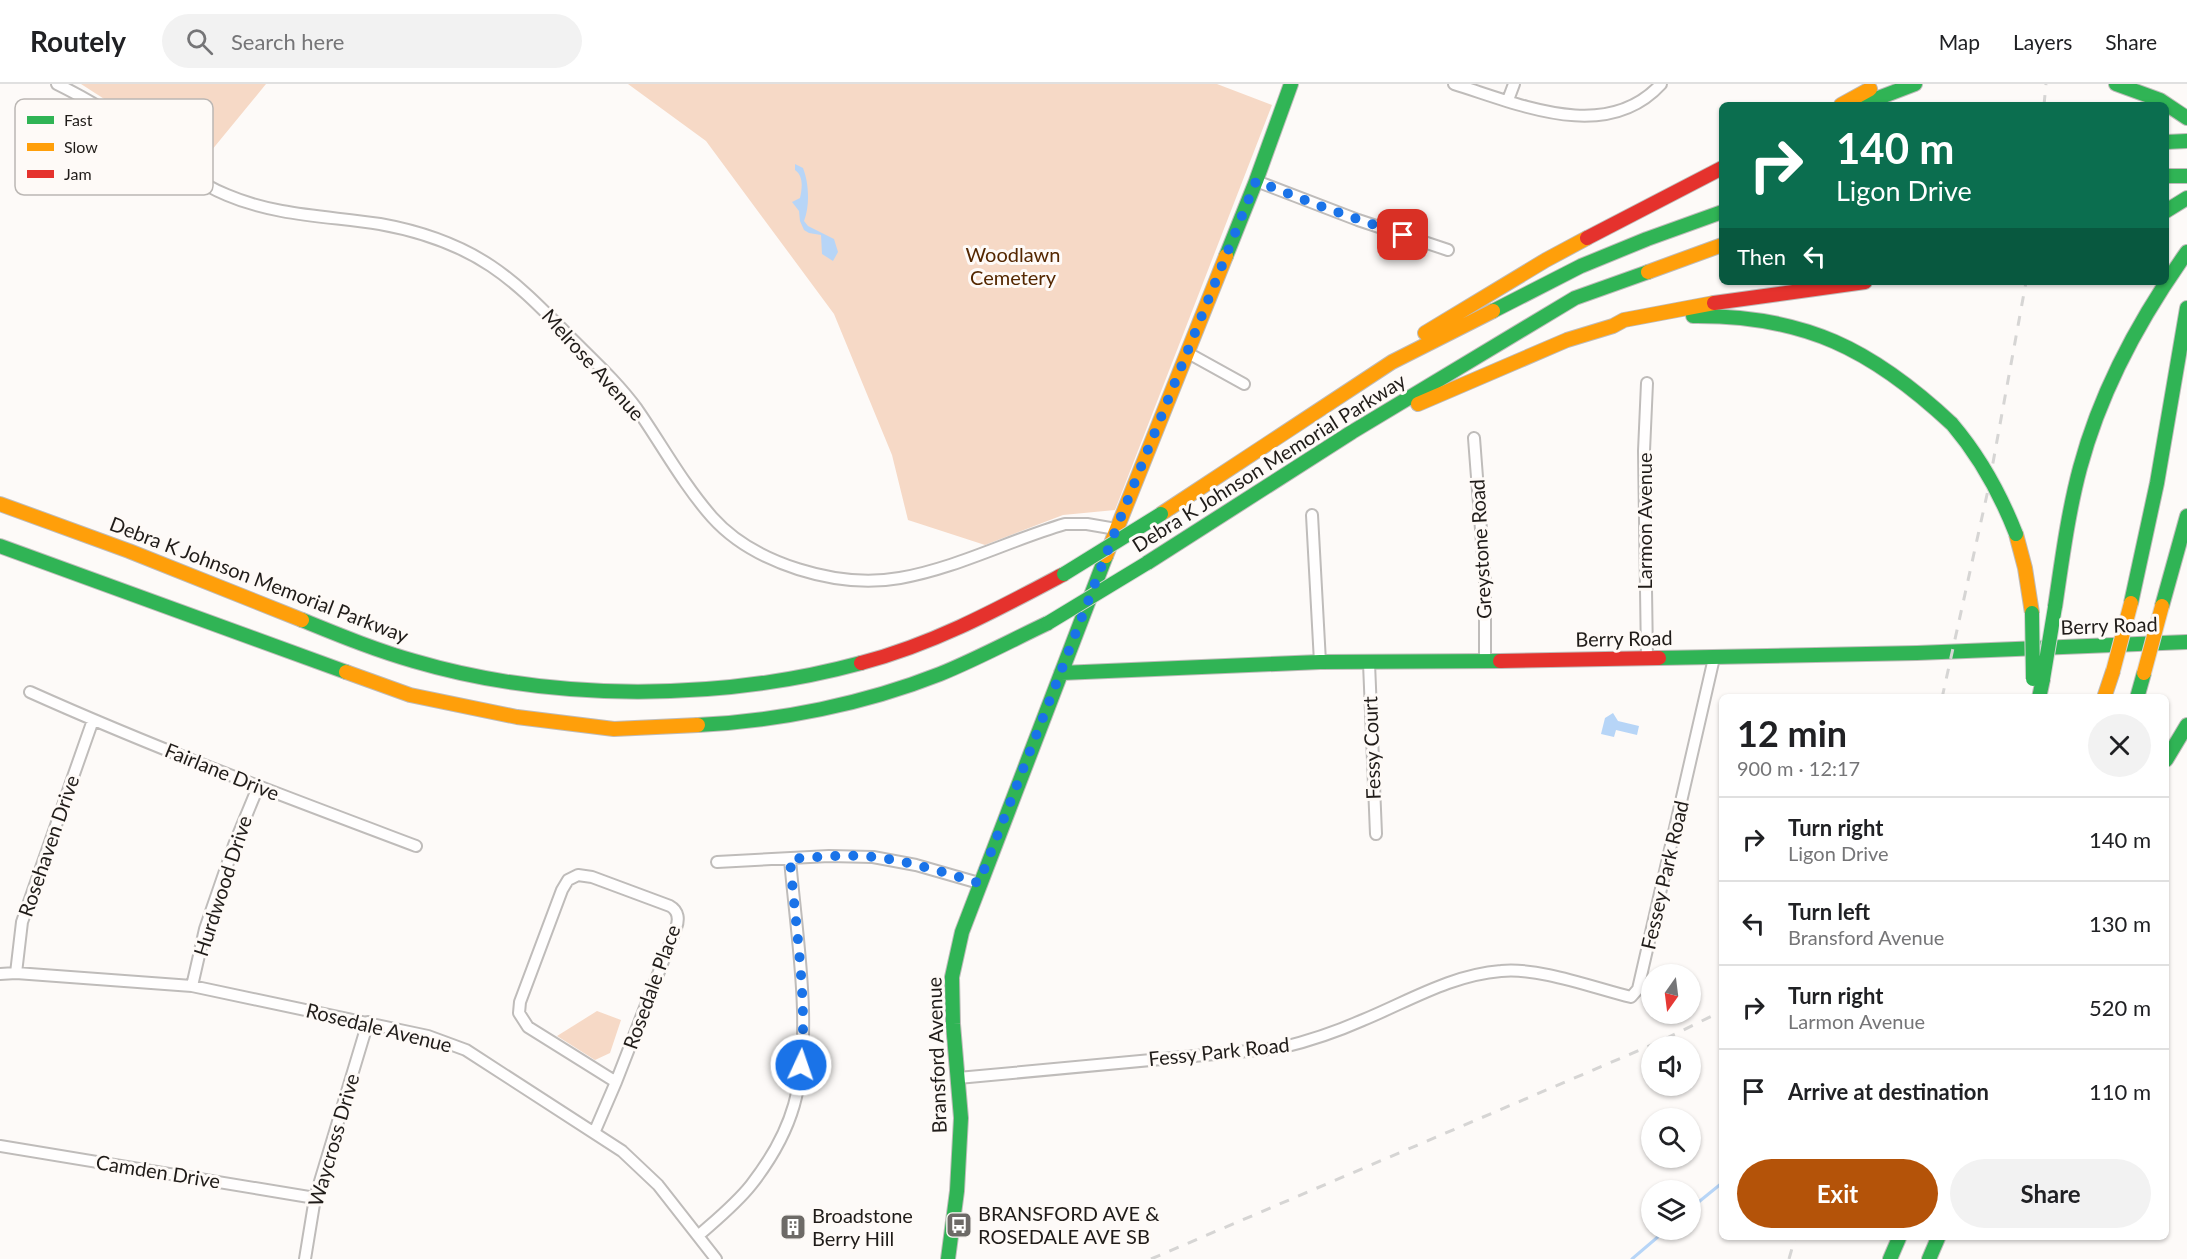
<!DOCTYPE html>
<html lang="en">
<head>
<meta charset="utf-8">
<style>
	:root { --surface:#fff; --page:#f2f2f2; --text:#202124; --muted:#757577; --line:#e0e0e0; --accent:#b45309 }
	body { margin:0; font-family:Lato,sans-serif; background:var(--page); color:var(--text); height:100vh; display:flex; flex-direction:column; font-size:22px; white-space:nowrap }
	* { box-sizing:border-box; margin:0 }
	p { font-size:20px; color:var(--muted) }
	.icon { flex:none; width:33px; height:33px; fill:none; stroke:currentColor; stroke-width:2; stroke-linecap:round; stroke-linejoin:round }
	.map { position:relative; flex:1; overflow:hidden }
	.drawer { position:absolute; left:1719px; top:610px; width:450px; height:546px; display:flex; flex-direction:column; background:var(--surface); border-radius:9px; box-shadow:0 2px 4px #0004 }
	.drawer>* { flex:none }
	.hud { position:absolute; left:1719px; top:18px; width:450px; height:183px; border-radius:9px; box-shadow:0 2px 4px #0004; background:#0b6e4f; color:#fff; overflow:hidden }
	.needle { width:39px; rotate:194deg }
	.tools { position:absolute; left:1641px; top:880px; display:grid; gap:12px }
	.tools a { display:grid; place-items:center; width:60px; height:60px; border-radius:50%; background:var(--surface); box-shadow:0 2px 4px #0004; font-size:30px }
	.pin { position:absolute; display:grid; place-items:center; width:51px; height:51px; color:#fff; margin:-26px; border-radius:12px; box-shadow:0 3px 9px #0006 }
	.me { position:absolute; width:66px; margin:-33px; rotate:3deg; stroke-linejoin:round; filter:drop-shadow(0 0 4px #0008) }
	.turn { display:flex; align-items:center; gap:21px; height:126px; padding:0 18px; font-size:27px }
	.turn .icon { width:78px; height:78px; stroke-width:2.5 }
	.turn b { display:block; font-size:42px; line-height:51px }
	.then { display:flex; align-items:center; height:57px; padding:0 18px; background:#0003; gap:12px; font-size:22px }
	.round { display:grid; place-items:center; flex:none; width:63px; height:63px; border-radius:32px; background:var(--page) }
	.overview { display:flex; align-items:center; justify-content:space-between; height:102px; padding:0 18px }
	h1 { font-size:36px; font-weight:700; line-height:45px }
	.cta { display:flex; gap:12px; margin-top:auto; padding:12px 18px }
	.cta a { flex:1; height:69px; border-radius:36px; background:var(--accent); color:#fff; font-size:24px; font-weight:700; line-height:69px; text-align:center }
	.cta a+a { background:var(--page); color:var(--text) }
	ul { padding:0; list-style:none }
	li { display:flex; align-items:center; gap:18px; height:84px; padding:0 18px; border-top:2px solid var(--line) }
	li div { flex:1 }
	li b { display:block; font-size:22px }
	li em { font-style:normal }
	header { display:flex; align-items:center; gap:36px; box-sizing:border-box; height:84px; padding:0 30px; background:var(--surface); border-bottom:2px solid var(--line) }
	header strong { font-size:28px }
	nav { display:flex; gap:33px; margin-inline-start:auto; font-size:21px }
	.search { width:420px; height:54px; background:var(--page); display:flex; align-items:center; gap:15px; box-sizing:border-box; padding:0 21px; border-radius:33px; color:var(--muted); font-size:22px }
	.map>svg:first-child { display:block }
	.green { fill:#f6d9c6 }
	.water { fill:#b7d5f7 }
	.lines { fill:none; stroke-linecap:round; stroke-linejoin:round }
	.stream { stroke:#b7d5f7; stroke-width:3 }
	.street-casing { stroke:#bfbcba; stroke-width:14 }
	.fast-casing { stroke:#bfbcba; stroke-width:16 }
	.slow-casing { stroke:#bfbcba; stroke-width:16 }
	.jam-casing { stroke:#bfbcba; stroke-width:16 }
	.street { stroke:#fffefe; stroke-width:10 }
	.fast { stroke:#30b455; stroke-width:14 }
	.slow { stroke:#ff9f0a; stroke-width:14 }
	.jam { stroke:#e5322d; stroke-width:14 }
	.rail { stroke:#d6d5d4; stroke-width:3; stroke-dasharray:10 10; stroke-linecap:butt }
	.fast-bridge-casing { stroke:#d6d4d3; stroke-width:16; stroke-linecap:butt }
	.slow-bridge-casing { stroke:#d6d4d3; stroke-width:16; stroke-linecap:butt }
	.fast-bridge { stroke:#30b455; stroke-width:14 }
	.slow-bridge { stroke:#ff9f0a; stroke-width:14 }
	.route { stroke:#1a73e8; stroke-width:10; stroke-dasharray:0 18 }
	.labels { text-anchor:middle; stroke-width:6; stroke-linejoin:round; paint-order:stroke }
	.park-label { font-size:20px; fill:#542700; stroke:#fefaf7 }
	.street-label { font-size:20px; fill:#201c19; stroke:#fefaf7 }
	.poi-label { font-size:20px; fill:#201c19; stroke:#fefaf7; text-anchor:start }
	.key { fill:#fefaf7; stroke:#bbb7b4; stroke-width:1.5 }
	.key-label { font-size:16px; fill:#201c19 }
</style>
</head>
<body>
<header>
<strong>Routely</strong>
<div class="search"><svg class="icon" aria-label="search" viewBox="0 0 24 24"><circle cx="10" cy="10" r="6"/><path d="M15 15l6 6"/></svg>Search here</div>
<nav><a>Map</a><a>Layers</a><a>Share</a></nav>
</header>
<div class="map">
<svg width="2187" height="1175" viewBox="0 0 2187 1175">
	<rect width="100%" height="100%" fill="#fdfaf8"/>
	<!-- green -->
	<path class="green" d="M81,0H266L202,78Z
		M628,0H1217L1272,21L1115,426L1063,431L985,461L908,436L892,371L834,230L706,57Z
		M597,927L621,936L610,969L595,976L557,952Z"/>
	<!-- water -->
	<path class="water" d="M795,80L803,84C809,99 810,122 804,137L808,142L834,155L838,168L833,177L822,170L821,151L809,149L804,146L800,137L799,127L792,118L800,114C802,105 804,92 795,86Z
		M1613,629L1618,637L1639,642L1637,651L1616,646L1614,653L1601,650L1605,634Z"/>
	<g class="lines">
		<!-- stream -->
		<path class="stream" d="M1690,1125L1722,1099
			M1632,1175L1666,1146"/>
		<!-- street casing -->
		<g class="street-casing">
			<path id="street" d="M57,0C77,10 96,20 114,33C152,61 183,93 227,111C276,132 328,132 380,140C419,147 458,160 491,182C521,202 546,229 571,254C594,277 618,299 637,325C662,361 683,400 712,433C754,480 838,505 900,494C957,484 1010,456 1065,440H1087L1116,445
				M1454,0C1519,20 1606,60 1661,0
				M1508,16L1514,0
				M1256,97L1358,136L1448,166
				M1188,269L1244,300
				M1474,354L1485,498V576
				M1312,431L1320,578
				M1647,574L1644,367L1647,299
				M1369,579L1376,750
				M30,608C157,665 286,713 416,762
				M717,778L829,772L873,773L916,781L979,799
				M578,791L592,793L670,822C679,827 679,836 676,844L616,998L528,943L519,929L520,918L562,806L568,796Z
				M16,889L22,838L93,636
				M0,890L16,889L192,902L428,952L466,966L622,1067L658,1101L716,1175
				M192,902L205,845L234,761L258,703
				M958,994L1280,964C1309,957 1336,948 1363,936C1409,917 1451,891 1501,887C1539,883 1594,904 1631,913L1638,905L1714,574
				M594,1049L616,998
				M0,1062L315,1114
				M698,1152C716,1136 736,1120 751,1101C769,1078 786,1049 794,1021C814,949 796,849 790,775
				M305,1175L315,1114L368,938"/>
		</g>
		<!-- fast casing -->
		<g class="fast-casing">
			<path id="fast" d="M2116,0L2160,16L2187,34
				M1860,21L1915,0
				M2166,58L2187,57
				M2166,92H2187
				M2166,127L2187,114
				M1226,172L1256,97L1291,0
				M1493,227L1581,182L1647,155L1722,128
				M1693,232C1804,231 1872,265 1952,340
				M0,462L346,588
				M1147,479L1352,348L1575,214L1648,188
				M2131,519L2157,399L2187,224
				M2162,522L2187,432
				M2055,523C2062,476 2068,429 2080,384C2101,305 2140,234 2187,168
				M302,536C339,551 375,566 414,577C553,618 721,617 861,579
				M1659,574L1917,569L2187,558
				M1061,589L1320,578L1500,577
				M2039,614L2043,595
				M2137,614L2144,589
				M698,641C779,637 864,620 940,590C977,575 1012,556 1048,539
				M2166,676L2187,641
				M948,1175L957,1107L961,1034L953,940L952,893L962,848L1106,472
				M1890,1175L1899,1154
				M1929,1175L1938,1154"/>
		</g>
		<!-- slow casing -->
		<g class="slow-casing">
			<path id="slow" d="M1841,21L1870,5
				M1648,188L1722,161
				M1425,249L1546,176L1587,154
				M1418,320L1567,256L1613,242L1624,236L1714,219
				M0,420L129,467L302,536
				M1161,430L1392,278L1493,227
				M2016,450L2025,484L2032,529
				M1106,472L1226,172
				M346,588L410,611L517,633L614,645L698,641
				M2104,614L2113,587"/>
		</g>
		<!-- jam casing -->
		<g class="jam-casing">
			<path id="jam" d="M1587,154L1722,84
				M1714,219L1865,198
				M1500,577L1659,574
				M861,579C934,560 998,525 1064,490"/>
		</g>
		<!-- street -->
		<use href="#street" class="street"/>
		<!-- fast -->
		<use href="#fast" class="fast"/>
		<!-- slow -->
		<use href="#slow" class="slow"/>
		<!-- jam -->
		<use href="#jam" class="jam"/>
		<!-- rail -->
		<path class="rail" d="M2044,21L2046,0
			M1942,614L1988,406L2026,198
			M1151,1175L1661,957L1722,927
			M1789,1175L1795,1154"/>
		<!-- fast-bridge casing -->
		<g class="fast-bridge-casing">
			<path id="fast-bridge" d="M1952,340C1980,373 2000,409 2016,450
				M1064,490L1161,430
				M2032,529L2033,595
				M1048,539L1147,479
				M2043,595L2055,523"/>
		</g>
		<!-- slow-bridge casing -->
		<g class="slow-bridge-casing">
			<path id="slow-bridge" d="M2113,587L2131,519
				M2144,589L2162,522"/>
		</g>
		<!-- fast-bridge -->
		<use href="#fast-bridge" class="fast-bridge"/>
		<!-- slow-bridge -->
		<use href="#slow-bridge" class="slow-bridge"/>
	</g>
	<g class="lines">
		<!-- route -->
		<path class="route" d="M801,981C808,918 795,839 790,775C818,773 846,770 874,773C910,777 945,789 979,799L1116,445L1256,97L1323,123L1403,151"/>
	</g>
	<!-- icons -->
	<defs>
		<g id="bus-square" transform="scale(1.35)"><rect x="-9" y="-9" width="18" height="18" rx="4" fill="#6d6a67" stroke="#fefaf7"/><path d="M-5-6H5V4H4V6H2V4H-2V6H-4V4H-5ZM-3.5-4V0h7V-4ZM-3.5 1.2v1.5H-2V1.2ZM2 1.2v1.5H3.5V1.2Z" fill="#fff"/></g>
		<g id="building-square" transform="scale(1.35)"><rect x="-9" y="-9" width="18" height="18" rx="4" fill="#6d6a67" stroke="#fefaf7"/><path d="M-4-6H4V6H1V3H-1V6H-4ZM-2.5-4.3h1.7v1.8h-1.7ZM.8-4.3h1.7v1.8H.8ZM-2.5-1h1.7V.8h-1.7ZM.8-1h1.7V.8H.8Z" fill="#fff"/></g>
	</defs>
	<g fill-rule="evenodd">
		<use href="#bus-square" x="959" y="1141"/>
		<use href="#building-square" x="793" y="1143"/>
	</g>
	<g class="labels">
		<!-- park labels -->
		<g class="park-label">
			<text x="1013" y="178">Woodlawn<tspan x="1013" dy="23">Cemetery</tspan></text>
		</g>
		<!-- street labels -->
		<g class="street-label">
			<text transform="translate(593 281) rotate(48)" y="7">Melrose Avenue</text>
			<text transform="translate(1269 379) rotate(-32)" y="7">Debra K Johnson Memorial Parkway</text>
			<text transform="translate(1645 437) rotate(-90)" y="7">Larmon Avenue</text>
			<text transform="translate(1481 465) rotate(-93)" y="7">Greystone Road</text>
			<text transform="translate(259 496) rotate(21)" y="7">Debra K Johnson Memorial Parkway</text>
			<text transform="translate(2109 542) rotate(-2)" y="7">Berry Road</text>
			<text transform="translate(1624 555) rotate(-1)" y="7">Berry Road</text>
			<text transform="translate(1372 664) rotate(-92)" y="7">Fessy Court</text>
			<text transform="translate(222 688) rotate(22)" y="7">Fairlane Drive</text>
			<text transform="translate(49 762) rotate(-71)" y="7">Rosehaven Drive</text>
			<text transform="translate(1665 791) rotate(-77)" y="7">Fessey Park Road</text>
			<text transform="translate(223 802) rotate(-72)" y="7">Hurdwood Drive</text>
			<text transform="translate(652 903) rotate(-70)" y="7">Rosedale Place</text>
			<text transform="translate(379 944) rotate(14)" y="7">Rosedale Avenue</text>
			<text transform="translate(1219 968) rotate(-6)" y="7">Fessy Park Road</text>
			<text transform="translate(937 971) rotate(-92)" y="7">Bransford Avenue</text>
			<text transform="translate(334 1056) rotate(-74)" y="7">Waycross Drive</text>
			<text transform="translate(158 1088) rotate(9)" y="7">Camden Drive</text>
		</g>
		<!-- poi labels -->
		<g class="poi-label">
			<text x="978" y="1137">BRANSFORD AVE &amp;<tspan x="978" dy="23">ROSEDALE AVE SB</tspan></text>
			<text x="812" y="1139">Broadstone<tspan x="812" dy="23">Berry Hill</tspan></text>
		</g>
	</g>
	<!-- legend -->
	<rect x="15" y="15" width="198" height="96" rx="9" class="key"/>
	<rect x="27" y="32" width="27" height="8" fill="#30b455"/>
	<rect x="27" y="59" width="27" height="8" fill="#ff9f0a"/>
	<rect x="27" y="86" width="27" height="8" fill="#e5322d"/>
	<g class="key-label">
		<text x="64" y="42">Fast</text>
		<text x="64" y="69">Slow</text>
		<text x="64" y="96">Jam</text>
	</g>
</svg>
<div class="tools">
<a><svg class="needle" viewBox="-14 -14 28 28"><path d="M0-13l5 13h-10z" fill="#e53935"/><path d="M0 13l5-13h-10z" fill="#757577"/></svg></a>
<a><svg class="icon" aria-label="sound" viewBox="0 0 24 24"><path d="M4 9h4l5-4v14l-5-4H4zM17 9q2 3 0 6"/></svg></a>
<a><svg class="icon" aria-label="search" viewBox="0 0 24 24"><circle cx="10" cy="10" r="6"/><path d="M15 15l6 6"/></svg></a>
<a><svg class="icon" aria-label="layers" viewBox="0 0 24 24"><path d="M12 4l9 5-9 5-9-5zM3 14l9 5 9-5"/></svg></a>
</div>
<div class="pin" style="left:1403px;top:151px;background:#d93025"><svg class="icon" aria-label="arrive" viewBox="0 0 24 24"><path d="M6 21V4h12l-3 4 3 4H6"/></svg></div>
<svg class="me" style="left:801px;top:981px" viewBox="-20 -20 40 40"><circle r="17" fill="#1a73e8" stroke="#fff" stroke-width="3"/><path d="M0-11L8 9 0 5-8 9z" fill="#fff"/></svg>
<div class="hud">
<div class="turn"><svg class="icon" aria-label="right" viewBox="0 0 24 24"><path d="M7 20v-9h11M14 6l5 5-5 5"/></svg><div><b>140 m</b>Ligon Drive</div></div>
<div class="then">Then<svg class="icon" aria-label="left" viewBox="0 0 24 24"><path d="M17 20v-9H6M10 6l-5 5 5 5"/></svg></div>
</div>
<section class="drawer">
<div class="overview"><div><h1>12 min</h1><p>900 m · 12:17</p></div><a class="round"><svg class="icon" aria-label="close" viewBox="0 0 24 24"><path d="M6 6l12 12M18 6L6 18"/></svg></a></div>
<ul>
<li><svg class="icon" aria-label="right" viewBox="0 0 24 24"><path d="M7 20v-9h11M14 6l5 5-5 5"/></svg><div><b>Turn right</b><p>Ligon Drive</p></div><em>140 m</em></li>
<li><svg class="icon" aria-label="left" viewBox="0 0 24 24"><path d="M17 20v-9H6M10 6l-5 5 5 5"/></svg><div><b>Turn left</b><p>Bransford Avenue</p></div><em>130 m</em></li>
<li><svg class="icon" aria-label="right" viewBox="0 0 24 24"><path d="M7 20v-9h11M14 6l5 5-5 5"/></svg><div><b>Turn right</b><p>Larmon Avenue</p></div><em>520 m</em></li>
<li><svg class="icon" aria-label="arrive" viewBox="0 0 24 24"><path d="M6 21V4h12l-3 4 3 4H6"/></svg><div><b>Arrive at destination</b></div><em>110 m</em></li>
</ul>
<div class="cta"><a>Exit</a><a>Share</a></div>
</section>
</div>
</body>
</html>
